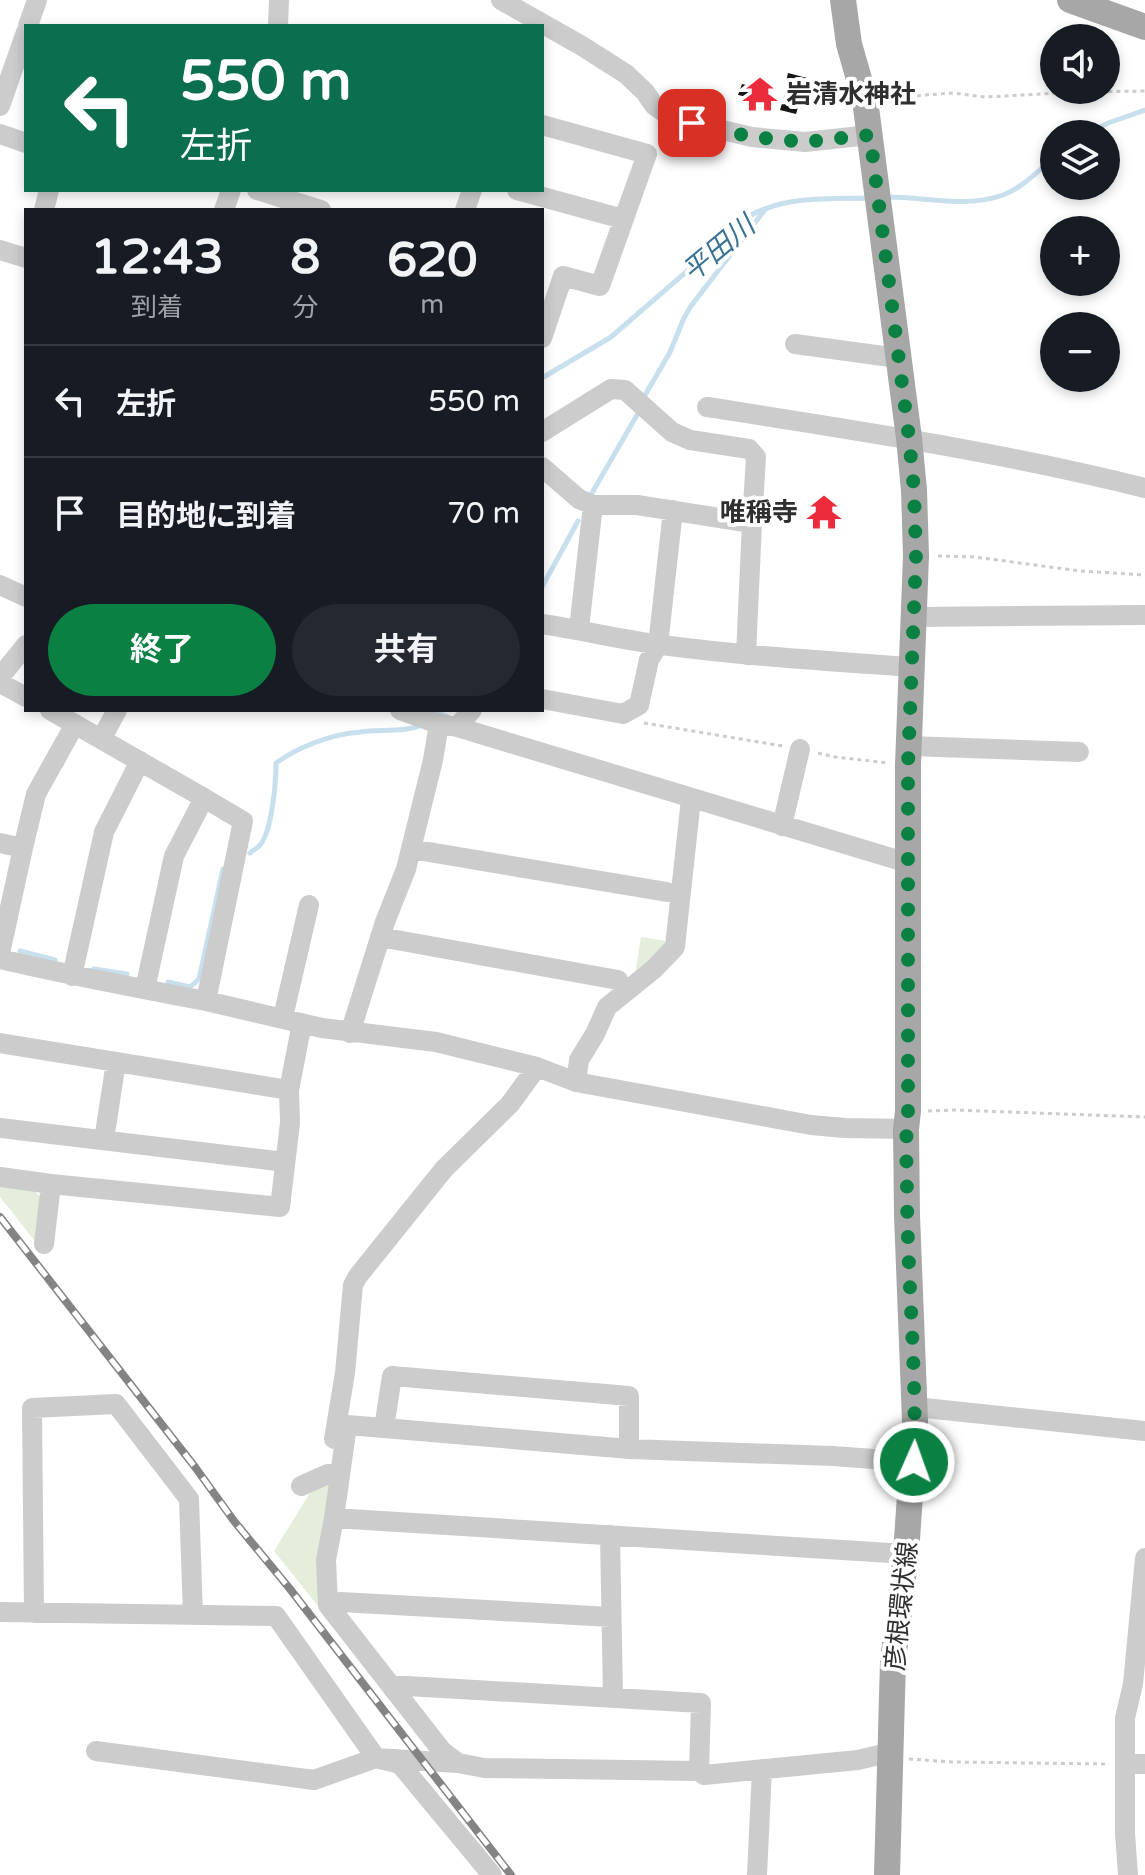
<!DOCTYPE html>
<html lang="ja">
<head>
<meta charset="utf-8">
<style>
	:root { --surface:#171b24; --page:#242831; --text:#f1f3f6; --muted:#9ea1a6; --line:#363941; --accent:#0b8043 }
	body { margin:0; font-family:"Varela Round","Noto Sans JP",sans-serif; background:var(--page); color:var(--text); height:100vh; display:flex; flex-direction:column; font-size:30px; white-space:nowrap }
	* { box-sizing:border-box; margin:0 }
	p { font-size:26px; color:var(--muted) }
	.icon { flex:none; width:44px; height:44px; fill:none; stroke:currentColor; stroke-width:2; stroke-linecap:round; stroke-linejoin:round }
	.map { position:relative; flex:1; overflow:hidden }
	.drawer { position:absolute; left:24px; top:208px; width:520px; height:504px; display:flex; flex-direction:column; background:var(--surface); border-radius:0px; box-shadow:0 4px 12px #0003 }
	.drawer>* { flex:none }
	.banner { position:absolute; left:24px; top:24px; width:520px; height:168px; border-radius:0px; box-shadow:0 4px 12px #0003; background:#0b6e4f; color:#fff; overflow:hidden }
	.buttons { position:absolute; left:1040px; top:24px; display:grid; gap:16px }
	.buttons a { display:grid; place-items:center; width:80px; height:80px; border-radius:50%; background:var(--surface); box-shadow:0 4px 12px #0003; font-size:40px }
	.pin { position:absolute; display:grid; place-items:center; width:68px; height:68px; color:#fff; margin:-34px; border-radius:16px; box-shadow:0 4px 12px #0006 }
	.me { position:absolute; width:88px; margin:-44px; rotate:2deg; stroke-linejoin:round; filter:drop-shadow(0 0 6px #0008) }
	.turn { display:flex; align-items:center; gap:28px; height:168px; padding:0 24px; font-size:36px }
	.turn .icon { width:104px; height:104px; stroke-width:2.5 }
	.turn b { display:block; font-size:56px; line-height:68px }
	.eta { display:flex; justify-content:space-evenly; align-items:center; height:136px; text-align:center }
	.eta b { font-size:48px; font-weight:700; line-height:56px }
	.action { display:flex; gap:16px; margin-top:auto; padding:16px 24px }
	.action a { flex:1; height:92px; border-radius:48px; background:var(--accent); color:#fff; font-size:32px; font-weight:700; line-height:92px; text-align:center }
	.action a+a { background:var(--page); color:var(--text) }
	ul { padding:0; list-style:none }
	li { display:flex; align-items:center; gap:24px; height:112px; padding:0 24px; border-top:2px solid var(--line) }
	li div { flex:1 }
	li b { display:block; font-size:30px }
	li em { font-style:normal }
	.map>svg:first-child { display:block }
	.green { fill:#e5eddc }
	.lines { fill:none; stroke-linecap:round; stroke-linejoin:round }
	.stream { stroke:#c8dfed; stroke-width:5 }
	.building { fill:#161616 }
	.path { stroke:#ccc; stroke-width:3; stroke-dasharray:4 4; stroke-linecap:butt }
	.minor { stroke:#ccc; stroke-width:20 }
	.major { stroke:#a7a7a7; stroke-width:26 }
	.rail-casing { stroke:#848484; stroke-width:8 }
	.rail { stroke:#fff; stroke-width:5; stroke-dasharray:15; stroke-linecap:butt }
	.route { stroke:#0b8043; stroke-width:14; stroke-dasharray:0 25.2 }
	.labels { text-anchor:middle; stroke-width:8; stroke-linejoin:round; paint-order:stroke }
	.poi-label { font-size:26px; font-weight:bold; fill:#2f2f2f; stroke:#fff; text-anchor:start }
	.street-label { font-size:26px; fill:#2f2f2f; stroke:#fff }
	.water-label { font-size:28px; font-style:italic; fill:#397394; stroke:#fff }
</style>
</head>
<body>
<div class="map">
<svg width="1145" height="1875" viewBox="0 0 1145 1875">
	<rect width="100%" height="100%" fill="#fff"/>
	<!-- green -->
	<path class="green" d="M641,937L674,942L635,974Z
		M0,1184L32,1188L43,1200L38,1245L0,1197Z
		M333,1483L318,1606L274,1551L311,1491Z"/>
	<g class="lines">
		<!-- stream -->
		<path class="stream" d="M1087,134L1108,123L1145,110
			M884,197C923,196 965,209 1003,195C1022,188 1039,170 1054,158
			M542,378L611,337L753,214C789,196 830,199 870,198
			M644,397L670,352L684,318L691,306L764,211
			M592,493L637,415
			M542,587L578,521
			M430,710L448,717
			M250,853C253,850 258,848 260,845C272,831 276,782 276,763C298,747 332,734 360,732C381,729 403,733 423,725
			M20,951L55,960
			M94,969L127,974
			M168,982L190,987L199,979L223,869"/>
	</g>
	<!-- building -->
	<path class="building" d="M788,73L811,79L807,92L785,86Z
		M742,84L755,87L752,98L738,95Z
		M786,90L802,94L796,114L780,110Z"/>
	<g class="lines">
		<!-- path -->
		<path class="path" d="M885,98L953,93L985,97L1079,92L1145,91
			M938,556L975,557L1080,571L1145,575
			M644,723L783,746
			M818,753L835,757L889,763
			M928,1111L954,1110L1145,1117
			M909,1759L952,1762L1109,1764"/>
		<!-- minor -->
		<path class="minor" d="M501,0L582,46L626,74L645,92L654,105L668,115L692,123L752,137L805,142L870,135
			M28,26L37,0
			M278,26L279,0
			M0,106L26,32
			M542,125L647,154L600,286L563,276L542,338
			M0,134L26,143
			M257,190L321,210
			M517,190L623,219
			M44,210L49,190
			M224,210L231,190
			M465,210L472,190
			M0,250L26,258
			M795,344L898,358
			M707,407C854,430 1001,452 1145,488
			M542,432L611,389L625,390L672,432L690,440L749,449L756,457L752,523
			M542,467L579,499L593,505
			M0,585L26,597
			M914,617L1145,615
			M542,624C582,630 622,640 662,645C745,656 828,661 912,667
			M579,629L593,505H637L752,523L746,655
			M0,677L26,645
			M0,683L26,697
			M542,699L623,714L639,705L649,660L658,645L673,510
			M50,710L204,798
			M400,710L439,724L457,727L908,863
			M457,727L472,710
			M102,738L117,710
			M909,746L1079,752
			M782,826L800,749
			M0,843L23,848L36,794L75,724
			M411,849L667,892
			M380,937L618,980
			M0,953L23,848
			M0,959C68,975 137,988 206,1001L243,821L204,798L174,856L145,989
			M72,976L104,832L140,761
			M206,1001L322,1028L436,1042L537,1067L576,1082L811,1125L845,1128L906,1129
			M283,1017L309,905
			M350,1033L385,922L406,869L433,760L439,724
			M0,1043L289,1090
			M576,1082L579,1060L595,1034L607,1007L654,969L675,947L691,799
			M0,1128L285,1162
			M104,1140L116,1062
			M0,1177L51,1184L280,1207L290,1123L289,1090L302,1023
			M44,1244L51,1184
			M915,1407L1145,1431
			M384,1428L392,1376L629,1396V1449L384,1428L347,1425L334,1518L906,1554
			M334,1439L345,1373L353,1285L358,1276L444,1169L510,1104L537,1067
			M629,1449L833,1456L914,1462
			M301,1486L328,1474L340,1475
			M334,1518L326,1560L328,1605L442,1751L458,1763
			M610,1535L613,1697
			M328,1605L341,1602L611,1617
			M0,1612L276,1616L376,1758L400,1764L492,1875
			M34,1613L32,1408L116,1404L189,1499L193,1615
			M391,1686H407L701,1703L699,1771
			M96,1751L314,1780L376,1758L458,1763L484,1768L699,1771L704,1775L858,1760L879,1755L890,1757
			M1125,1764H1145
			M757,1875L762,1769
			M1128,1875L1125,1833V1718L1133,1684L1145,1558"/>
		<!-- major -->
		<path class="major" d="M843,0L849,44L865,100L909,438L914,490L916,556L908,765V1111L906,1129L907,1215L915,1421L906,1554L893,1661L887,1875
			M1070,0L1145,27"/>
		<!-- rail casing -->
		<g class="rail-casing">
			<path id="rail" d="M0,1217L195,1467L234,1521L290,1589L511,1875"/>
		</g>
		<!-- rail -->
		<use href="#rail" class="rail"/>
	</g>
	<g class="lines">
		<!-- route -->
		<path class="route" d="M692,123L752,137L805,142L870,135L909,438L914,490L916,556L908,765V1111C905,1140 907,1169 907,1198C908,1286 917,1374 914,1462"/>
	</g>
	<!-- icons -->
	<defs>
		<g id="temple-bare" transform="scale(2.76)"><path d="M0-6L5-2H3V0L6.5 2.5H4V6H1.5V3h-3V6H-4V2.5H-6.5L-3 0V-2H-5Z" fill="#ec2b3c" stroke="#fff" stroke-width="2.5" paint-order="stroke"/></g>
	</defs>
	<g fill-rule="evenodd">
		<use href="#temple-bare" x="760" y="94"/>
		<use href="#temple-bare" x="824" y="512"/>
	</g>
	<g class="labels">
		<!-- poi labels -->
		<g class="poi-label">
			<text x="786" y="103">岩清水神社</text>
			<text x="798" y="521" text-anchor="end">唯稱寺</text>
		</g>
		<!-- street labels -->
		<g class="street-label">
			<text transform="translate(901 1606) rotate(-84)" y="9">彦根環状線</text>
		</g>
		<!-- water labels -->
		<g class="water-label">
			<text transform="translate(718 248) rotate(-40)" y="10">平田川</text>
		</g>
	</g>
</svg>
<div class="buttons">
<a><svg class="icon" aria-label="sound" viewBox="0 0 24 24"><path d="M4 9h4l5-4v14l-5-4H4zM17 9q2 3 0 6"/></svg></a>
<a><svg class="icon" aria-label="layers" viewBox="0 0 24 24"><path d="M12 4l9 5-9 5-9-5zM3 14l9 5 9-5"/></svg></a>
<a>+</a>
<a>−</a>
</div>
<div class="pin" style="left:692px;top:123px;background:#d93025"><svg class="icon" aria-label="arrive" viewBox="0 0 24 24"><path d="M6 21V4h12l-3 4 3 4H6"/></svg></div>
<svg class="me" style="left:914px;top:1462px" viewBox="-20 -20 40 40"><circle r="17" fill="#0b8043" stroke="#fff" stroke-width="3"/><path d="M0-11L8 9 0 5-8 9z" fill="#fff"/></svg>
<div class="banner">
<div class="turn"><svg class="icon" aria-label="left" viewBox="0 0 24 24"><path d="M17 20v-9H6M10 6l-5 5 5 5"/></svg><div><b>550 m</b>左折</div></div>
</div>
<section class="drawer">
<div class="eta">
<div><b>12:43</b><p>到着</p></div>
<div><b>8</b><p>分</p></div>
<div><b>620</b><p>m</p></div>
</div>
<ul>
<li><svg class="icon" aria-label="left" viewBox="0 0 24 24"><path d="M17 20v-9H6M10 6l-5 5 5 5"/></svg><div><b>左折</b></div><em>550 m</em></li>
<li><svg class="icon" aria-label="arrive" viewBox="0 0 24 24"><path d="M6 21V4h12l-3 4 3 4H6"/></svg><div><b>目的地に到着</b></div><em>70 m</em></li>
</ul>
<div class="action"><a>終了</a><a>共有</a></div>
</section>
</div>
</body>
</html>
